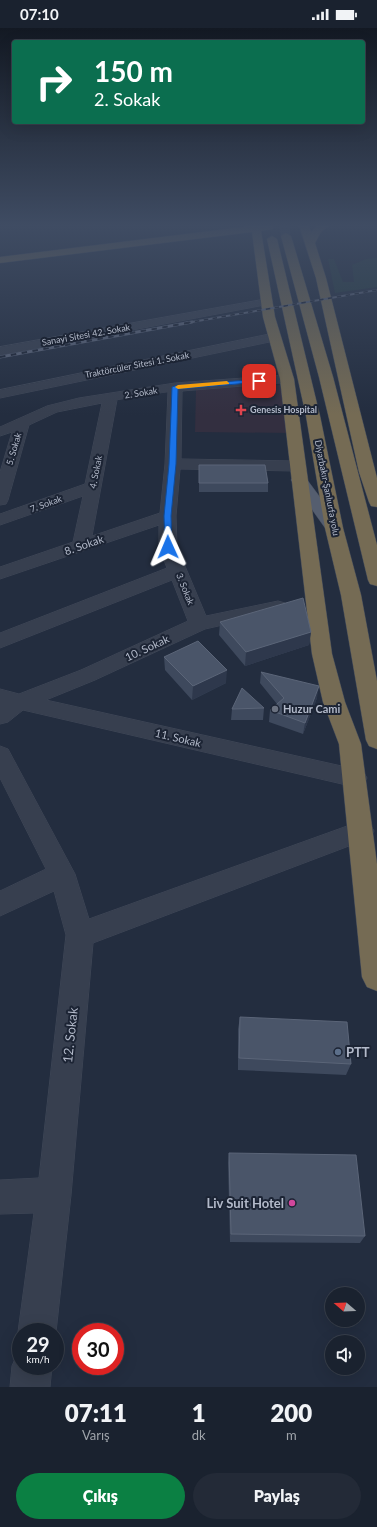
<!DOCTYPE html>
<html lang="tr">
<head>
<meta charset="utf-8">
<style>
	:root { --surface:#1a222f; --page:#232a37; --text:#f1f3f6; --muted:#9fa4aa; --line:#383f4b; --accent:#0b8043 }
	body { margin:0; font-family:Lato,sans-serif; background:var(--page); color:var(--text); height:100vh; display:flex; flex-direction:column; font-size:15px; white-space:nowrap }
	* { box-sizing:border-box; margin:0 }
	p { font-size:13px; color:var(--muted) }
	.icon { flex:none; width:22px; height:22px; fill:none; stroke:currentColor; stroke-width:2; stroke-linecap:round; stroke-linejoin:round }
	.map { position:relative; height:1359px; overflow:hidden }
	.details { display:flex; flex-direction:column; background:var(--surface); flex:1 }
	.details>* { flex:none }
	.banner { position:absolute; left:12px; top:12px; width:353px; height:84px; border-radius:4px; box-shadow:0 4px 16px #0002,0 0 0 1px var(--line); background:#0b6e4f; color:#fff; overflow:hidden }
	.needle { width:26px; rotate:289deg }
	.fabs { position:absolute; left:325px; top:1259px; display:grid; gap:8px }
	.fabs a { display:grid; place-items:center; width:40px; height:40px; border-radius:50%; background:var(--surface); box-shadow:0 4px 16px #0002,0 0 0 1px var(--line); font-size:20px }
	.speed { position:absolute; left:12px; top:1295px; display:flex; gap:8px; font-size:20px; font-weight:700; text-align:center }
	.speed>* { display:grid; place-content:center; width:52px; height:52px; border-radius:50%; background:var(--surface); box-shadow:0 4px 16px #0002,0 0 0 1px var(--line); line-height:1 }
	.speed small { font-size:10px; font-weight:400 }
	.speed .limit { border:6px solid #d22; background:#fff; color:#111 }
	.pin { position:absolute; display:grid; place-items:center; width:34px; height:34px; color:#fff; margin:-17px; border-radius:8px; box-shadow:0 2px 6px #0006 }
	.me { position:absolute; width:44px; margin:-22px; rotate:359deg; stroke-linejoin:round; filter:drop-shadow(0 0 3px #0008) }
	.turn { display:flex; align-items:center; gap:14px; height:84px; padding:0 16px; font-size:18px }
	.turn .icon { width:52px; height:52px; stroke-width:2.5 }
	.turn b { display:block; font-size:28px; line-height:34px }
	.eta { display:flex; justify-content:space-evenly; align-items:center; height:68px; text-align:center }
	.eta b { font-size:24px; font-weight:800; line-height:28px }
	.primary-button { display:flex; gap:8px; margin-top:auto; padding:8px 16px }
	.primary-button a { flex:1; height:46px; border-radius:24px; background:var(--accent); color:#fff; font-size:16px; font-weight:800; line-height:46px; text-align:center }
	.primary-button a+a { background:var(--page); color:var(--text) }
	.status { display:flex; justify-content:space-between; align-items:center; height:28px; padding:0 20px; background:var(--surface); direction:ltr }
	.status svg { height:11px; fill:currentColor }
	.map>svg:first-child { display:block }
	.medical { fill:#332f40 }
	.green { fill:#253b40 }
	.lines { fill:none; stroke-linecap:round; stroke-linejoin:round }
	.highway-tunnel { stroke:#394254; stroke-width:10; stroke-dasharray:10 5.5; stroke-linecap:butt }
	.minor-casing { stroke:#404858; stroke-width:1 }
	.major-casing { stroke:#404858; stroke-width:1 }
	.highway-casing { stroke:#424a5a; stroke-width:1 }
	.minor { fill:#373f4f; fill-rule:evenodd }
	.major { fill:#555e6f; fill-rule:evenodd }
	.highway { fill:#756b54; fill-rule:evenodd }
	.rail-far1-casing { stroke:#596276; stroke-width:2 }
	.rail-casing { stroke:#596276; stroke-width:3 }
	.rail-far1 { stroke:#1c2434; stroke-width:1.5; stroke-dasharray:4.5; stroke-linecap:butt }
	.rail { stroke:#1c2434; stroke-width:2; stroke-dasharray:5.5; stroke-linecap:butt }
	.wall { fill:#3e495d }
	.shaded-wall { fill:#2e384c }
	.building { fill:#4a5569; stroke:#5b6578 }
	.route { fill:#1a73e8; stroke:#114b97 }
	.slow { fill:#f59e0b }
	.health-dot { fill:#e0444e; stroke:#1c2434; stroke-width:1.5 }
	.worship-dot { fill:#6b7280; stroke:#1c2434; stroke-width:1.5 }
	.service-dot { fill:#5c6f8a; stroke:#1c2434; stroke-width:1.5 }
	.hotel-dot { fill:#d1479c; stroke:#1c2434; stroke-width:1.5 }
	.labels { text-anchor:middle; stroke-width:4; stroke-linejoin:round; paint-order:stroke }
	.far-street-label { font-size:9px; fill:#b3baca; stroke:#1c2434 }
	.far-poi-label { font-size:9px; font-weight:bold; fill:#b3baca; stroke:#1c2434; text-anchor:start }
	.street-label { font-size:11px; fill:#b3baca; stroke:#1c2434 }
	.poi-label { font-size:11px; font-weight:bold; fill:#b3baca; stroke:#1c2434; text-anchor:start }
	.near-street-label { font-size:13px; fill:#b3baca; stroke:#1c2434 }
	.near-poi-label { font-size:13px; font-weight:bold; fill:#b3baca; stroke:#1c2434; text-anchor:start }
</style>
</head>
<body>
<div class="status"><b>07:10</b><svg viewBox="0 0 49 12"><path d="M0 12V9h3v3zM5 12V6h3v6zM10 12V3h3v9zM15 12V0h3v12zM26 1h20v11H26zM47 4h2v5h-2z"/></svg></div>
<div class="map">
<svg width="377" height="1359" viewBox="0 0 377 1359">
	<rect width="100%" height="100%" fill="#232d3f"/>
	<!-- medical -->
	<path class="medical" d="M280,357L291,405L195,404L196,361Z"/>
	<!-- green -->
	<path class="green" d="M377,230V259L335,265L328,231H334L343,254H354L352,237L366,231Z"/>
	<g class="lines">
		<!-- highway-tunnel -->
		<path class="highway-tunnel" d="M284,197L286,208"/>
		<!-- minor casing -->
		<g class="minor-casing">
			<path id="minor" d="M266,271L270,272L272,274L270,276L0,327V319Z
				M275,305L279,306L281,309L279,312L0,370V362Z
				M287,347L292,348L294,351L292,354L182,363L181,431L297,433L303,435L305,438L303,441L297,443L180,441L176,488L177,519L206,588L278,573L285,575L288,579L285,583L205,601L95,652L46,672L355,741L363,743L367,750L363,757L355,759L23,682L8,694L0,696V661L19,666L81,642L188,593L172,552L0,620V605L167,540L159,519V497L0,551V539L73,514L83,468L0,497V486L85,456L102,375L57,384L29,397L8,472L6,476L0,477V444L12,404L0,408V399L47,378L79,370L175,355ZM168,364L165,436L160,485L92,508L117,372Z
				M0,718L8,721L75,846L89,891L361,793L370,796L374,803L370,810L93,915L71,1167L56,1304L55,1307V1304H21V1312L18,1304L34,1185L0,1186V1152L39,1150L66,907L54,863L0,888V863L46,841L0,750Z
				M21,1323V1338H52L50,1359H10L12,1338L18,1324Z"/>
		</g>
		<!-- major casing -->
		<g class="major-casing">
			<path id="major" d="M299,447L305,449L340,496L343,500L340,504L334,505L328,504L291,452L293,449Z"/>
		</g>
		<!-- highway casing -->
		<g class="highway-casing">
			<path id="highway" d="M250,197H272L274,199L272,201L261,203L275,289L294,351L332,626L345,674L361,716L377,836V963L367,959L362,949L339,716L323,674L312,626L280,351L263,289L252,204L0,235V229L251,198Z
				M299,197H309L311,204L318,197H330L321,204L315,215L326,250L377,450V479L371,478L369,474L359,444L316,250Z
				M286,205L291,208L333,349L377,517V558L370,556L368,552L319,349L281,208Z
				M272,208L277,211L320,388L343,500L361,567L377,653V721L369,718L366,712L341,567L325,500L306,388L267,211Z"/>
		</g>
		<!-- minor -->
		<use href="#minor" class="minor"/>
		<!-- major -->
		<use href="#major" class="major"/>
		<!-- highway -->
		<use href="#highway" class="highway"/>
		<!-- rail-far1 casing -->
		<g class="rail-far1-casing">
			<path id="rail-far1" d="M186,295L377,262"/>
		</g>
		<!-- rail casing -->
		<g class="rail-casing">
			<path id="rail" d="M0,329L192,294"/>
		</g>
		<!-- rail-far1 -->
		<use href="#rail-far1" class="rail-far1"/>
		<!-- rail -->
		<use href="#rail" class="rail"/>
	</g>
	<!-- wall -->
	<path class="wall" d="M199,437L268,455V464H199Z
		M220,594L311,604L309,617L245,638L219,607Z
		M164,629L226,655L192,672L165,642Z
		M261,644L317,670L303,706L269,694L270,682L277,676L260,655Z
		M264,680L263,692H231L232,681Z
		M240,989L351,1036L346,1047L238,1042V1001Z
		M229,1125L365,1208L360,1215L230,1214L228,1135Z"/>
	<!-- shaded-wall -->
	<path class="shaded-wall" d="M311,604L309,617L245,638L246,624Z
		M227,642L226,655L192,672L193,658Z
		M319,658L317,670L303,706L305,695Z"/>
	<!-- building -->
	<path class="building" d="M199,437H265L268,455H199Z
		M303,570L311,604L246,624L220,594Z
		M198,613L227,642L193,658L164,629Z
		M261,644L319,658L305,695L270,682L284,670Z
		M242,660L264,680L232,681Z
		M240,989L347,994L351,1036L239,1030Z
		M229,1125L356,1127L365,1208L231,1206Z"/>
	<!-- sky -->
	<linearGradient id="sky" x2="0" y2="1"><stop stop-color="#131923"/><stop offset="0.51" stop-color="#3f4c63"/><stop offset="1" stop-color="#3f4c63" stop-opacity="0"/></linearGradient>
	<rect width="377" height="387" fill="url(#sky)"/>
	<!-- route -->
	<path class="route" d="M259,351H261V354L178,361L176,436L171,488L172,519L168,521L165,520L164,488L169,436L172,359L175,358Z"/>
	<!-- slow -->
	<path class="slow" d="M227,353L229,355V356L178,361L175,359L178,357Z"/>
	<!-- markers -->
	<path class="health-dot" d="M239 376h4v4h4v4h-4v4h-4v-4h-4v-4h4z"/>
	<circle class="worship-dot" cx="275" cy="681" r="4"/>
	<circle class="service-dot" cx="338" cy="1024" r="4"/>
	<circle class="hotel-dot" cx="292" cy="1175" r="4"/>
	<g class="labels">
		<!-- far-street labels -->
		<g class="far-street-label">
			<text transform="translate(86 307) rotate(-10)" y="3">Sanayi Sitesi 42. Sokak</text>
			<text transform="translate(137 337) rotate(-11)" y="3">Traktörcüler Sitesi 1. Sokak</text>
			<text transform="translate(141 365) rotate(-9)" y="3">2. Sokak</text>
			<text transform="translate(14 421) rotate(-74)" y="3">5. Sokak</text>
			<text transform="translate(96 444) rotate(-79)" y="3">4. Sokak</text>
			<text transform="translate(327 460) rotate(79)" y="3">Diyarbakır-Şanlıurfa yolu</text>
			<text transform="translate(46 476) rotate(-20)" y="3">7. Sokak</text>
			<text transform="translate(185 561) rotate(68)" y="3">3. Sokak</text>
		</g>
		<!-- far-poi labels -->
		<g class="far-poi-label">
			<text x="250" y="385">Genesis Hospital</text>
		</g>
		<!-- street labels -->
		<g class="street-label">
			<text transform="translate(84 517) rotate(-19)" y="4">8. Sokak</text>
			<text transform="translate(147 620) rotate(-25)" y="4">10. Sokak</text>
			<text transform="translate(178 710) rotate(13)" y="4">11. Sokak</text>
		</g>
		<!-- poi labels -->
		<g class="poi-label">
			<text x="283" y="685">Huzur Cami</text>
		</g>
		<!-- near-street labels -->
		<g class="near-street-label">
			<text transform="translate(70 1007) rotate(-84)" y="5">12. Sokak</text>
		</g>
		<!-- near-poi labels -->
		<g class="near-poi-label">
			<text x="346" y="1029">PTT</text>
			<text x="284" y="1180" text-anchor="end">Liv Suit Hotel</text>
		</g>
	</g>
</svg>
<div class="fabs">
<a><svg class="needle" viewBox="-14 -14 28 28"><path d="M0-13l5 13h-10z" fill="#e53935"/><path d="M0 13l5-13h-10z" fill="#9fa4aa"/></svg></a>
<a><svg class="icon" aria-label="sound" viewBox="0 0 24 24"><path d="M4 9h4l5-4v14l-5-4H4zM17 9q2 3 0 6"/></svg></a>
</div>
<div class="speed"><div>29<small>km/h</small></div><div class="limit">30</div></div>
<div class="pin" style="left:259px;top:353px;background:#d93025"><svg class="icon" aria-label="arrive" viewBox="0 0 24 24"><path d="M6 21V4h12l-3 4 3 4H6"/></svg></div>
<svg class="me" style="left:168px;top:519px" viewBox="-20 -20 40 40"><path d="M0-17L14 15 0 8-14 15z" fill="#1a73e8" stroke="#fff" stroke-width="4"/></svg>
<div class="banner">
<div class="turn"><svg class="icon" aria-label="right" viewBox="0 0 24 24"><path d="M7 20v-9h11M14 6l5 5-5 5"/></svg><div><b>150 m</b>2. Sokak</div></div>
</div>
</div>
<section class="details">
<div class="eta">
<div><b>07:11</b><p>Varış</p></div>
<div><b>1</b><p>dk</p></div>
<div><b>200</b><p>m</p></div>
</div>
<div class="primary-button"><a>Çıkış</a><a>Paylaş</a></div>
</section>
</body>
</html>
